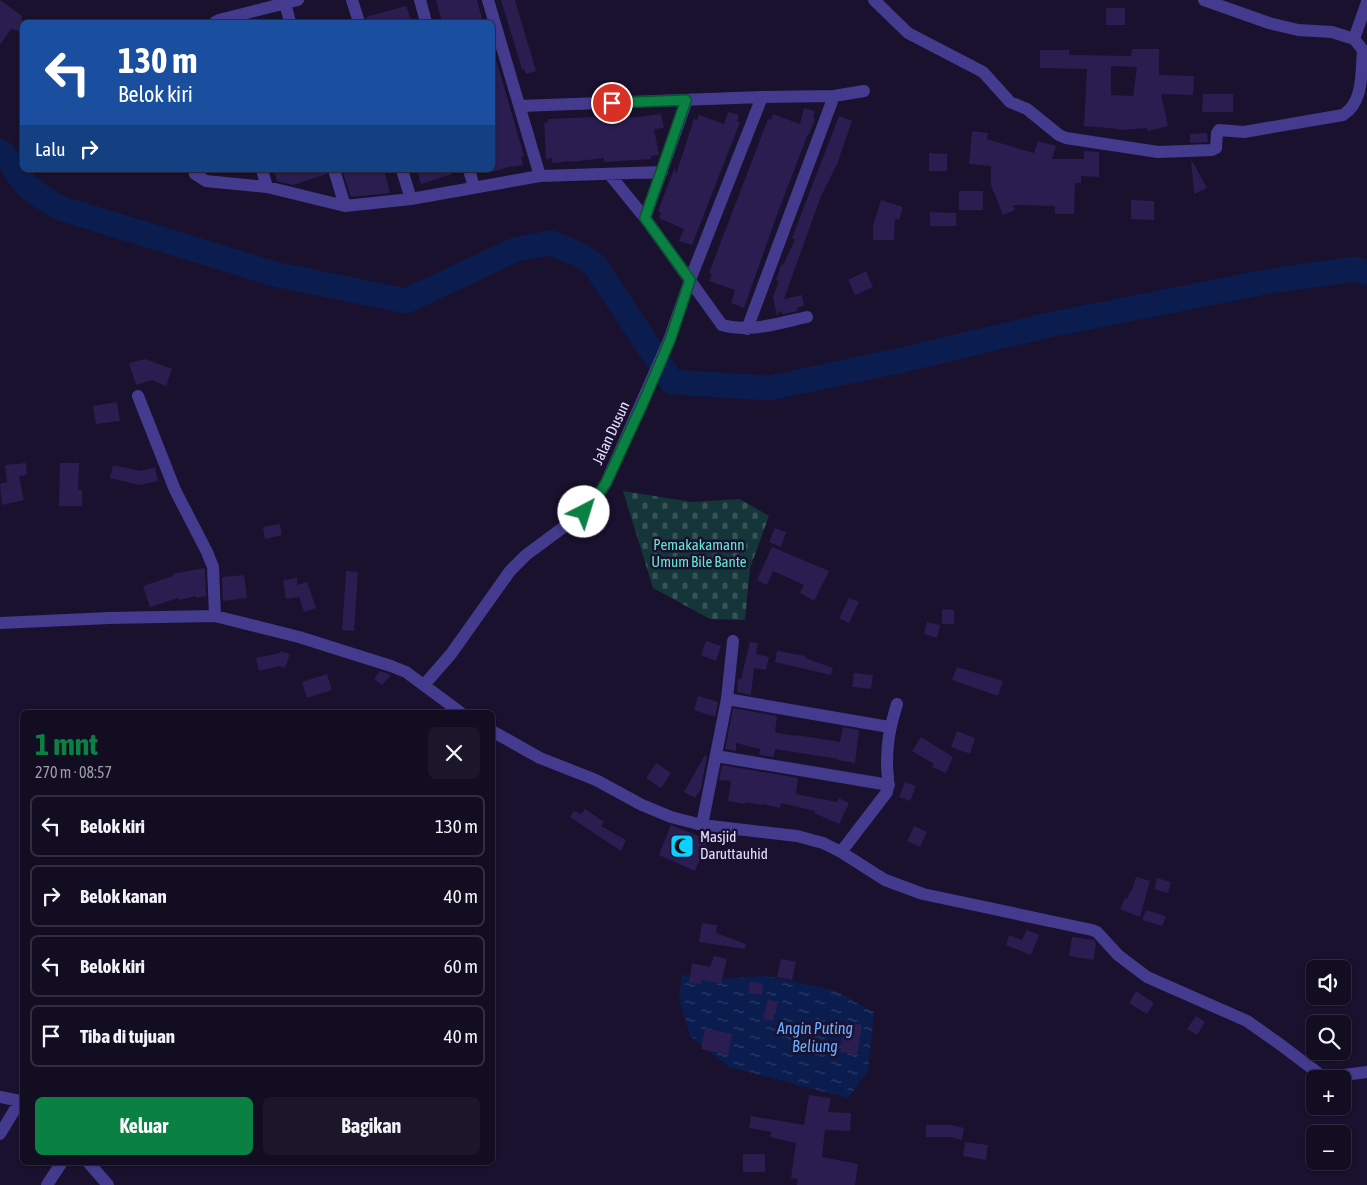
<!DOCTYPE html>
<html lang="id">
<head>
<meta charset="utf-8">
<style>
	:root { --surface:#130d22; --page:#1c162a; --text:#f1f3f6; --muted:#9d9ca5; --line:#322d40; --accent:#0b8043 }
	body { margin:0; font-family:"Asap Condensed",sans-serif; background:var(--page); color:var(--text); height:100vh; display:flex; flex-direction:column; font-size:19px; white-space:nowrap }
	* { box-sizing:border-box; margin:0 }
	p { font-size:16px; color:var(--muted) }
	.icon { flex:none; width:28px; height:28px; fill:none; stroke:currentColor; stroke-width:2; stroke-linecap:round; stroke-linejoin:round }
	.map { position:relative; flex:1; overflow:hidden }
	.side { position:absolute; left:20px; top:710px; width:475px; height:455px; display:flex; flex-direction:column; background:var(--surface); border-radius:8px; box-shadow:0 1px 4px #0004,0 0 0 1px var(--line) }
	.side>* { flex:none }
	.top-card { position:absolute; left:20px; top:20px; width:475px; height:152px; border-radius:8px; box-shadow:0 1px 4px #0004,0 0 0 1px var(--line); background:#1a4fa0; color:#fff; overflow:hidden }
	.tools { position:absolute; left:1306px; top:960px; display:grid; gap:10px }
	.tools a { display:grid; place-items:center; width:45px; height:45px; border-radius:8px; background:var(--surface); box-shadow:0 1px 4px #0004,0 0 0 1px var(--line); font-size:25px }
	.pin { position:absolute; display:grid; place-items:center; width:42px; height:42px; color:#fff; margin:-21px; border:2px solid #fff; border-radius:50%; box-shadow:0 1px 5px #0007 }
	.me { position:absolute; width:55px; margin:-28px; rotate:40deg; stroke-linejoin:round; filter:drop-shadow(0 0 4px #0008) }
	.turn { display:flex; align-items:center; gap:18px; height:105px; padding:0 15px; font-size:22px }
	.turn .icon { width:65px; height:65px; stroke-width:2.5 }
	.turn b { display:block; font-size:35px; line-height:42px }
	.then { display:flex; align-items:center; height:48px; padding:0 15px; background:#0003; gap:10px; font-size:19px }
	.round { display:grid; place-items:center; flex:none; width:52px; height:52px; border-radius:8px; background:var(--page) }
	.overview { display:flex; align-items:center; justify-content:space-between; height:85px; padding:0 15px }
	h1 { font-size:30px; font-weight:700; line-height:38px; color:var(--accent) }
	.action { display:flex; gap:10px; margin-top:auto; padding:10px 15px }
	.action a { flex:1; height:58px; border-radius:8px; background:var(--accent); color:#fff; font-size:20px; font-weight:700; line-height:58px; text-align:center }
	.action a+a { background:var(--page); color:var(--text) }
	ul { padding:0; list-style:none }
	li { display:flex; align-items:center; gap:15px; height:62px; margin:0 10px 8px; padding:0 5px; border:2px solid var(--line); border-radius:8px }
	li div { flex:1 }
	li b { display:block; font-size:19px }
	li em { font-style:normal }
	.map>svg:first-child { display:block }
	.cemetery { fill:url(#cemetery-stones) }
	.water { fill:url(#water-ripples) }
	.lines { fill:none; stroke-linecap:round; stroke-linejoin:round }
	.river { stroke:#0a1d4e; stroke-width:25 }
	.building { fill:#2b1d50; fill-rule:evenodd }
	.minor { stroke:#453b8e; stroke-width:12 }
	.route-casing { stroke:#07532c; stroke-width:12 }
	.route { stroke:#0b8043; stroke-width:9 }
	.labels { text-anchor:middle; stroke-width:5; stroke-linejoin:round; paint-order:stroke }
	.street-label { font-size:15px; fill:#e5deff; stroke:#19112e }
	.park-label { font-size:15px; fill:#64e5d0; stroke:#19112e }
	.poi-label { font-size:15px; fill:#e5deff; stroke:#19112e; text-anchor:start }
	.water-label { font-size:16px; font-style:italic; fill:#6caeff; stroke:#19112e }
</style>
</head>
<body>
<div class="map">
<svg width="1367" height="1185" viewBox="0 0 1367 1185">
	<defs>
		<pattern id="cemetery-stones" width="16" height="16" patternUnits="userSpaceOnUse" patternTransform="scale(1.25)"><rect width="16" height="16" fill="#143638"/><path d="M2 7V4a2 2 0 0 1 4 0v3zM10 15v-3a2 2 0 0 1 4 0v3z" fill="#365356"/></pattern>
		<pattern id="water-ripples" width="26" height="14" patternUnits="userSpaceOnUse" patternTransform="scale(1.25)"><rect width="26" height="14" fill="#0a1d4e"/><path d="M2 4q2-2 4 0t4 0M15 11q2-2 4 0t4 0" fill="none" stroke="#2e3d69"/></pattern>
	</defs>
	<rect width="100%" height="100%" fill="#19112e"/>
	<!-- cemetery -->
	<path class="cemetery" d="M623,491L692,502L740,499L769,516L750,568L745,620L710,619L653,588Z"/>
	<!-- water -->
	<path class="water" d="M682,975L721,979L767,976L834,990L874,1012L868,1071L848,1098L729,1067L690,1036L679,998Z"/>
	<g class="lines">
		<!-- river -->
		<path class="river" d="M0,151C13,162 14,171 24,182C33,193 48,201 60,208L274,274L406,301L517,249L551,243L578,254L594,264L672,382L769,388L898,361L1049,325L1270,281L1355,269L1367,273"/>
	</g>
	<!-- building -->
	<path class="building" d="M0,0L22,16V32L11,29L0,45Z
		M436,0H477L483,22H442Z
		M501,0H515L536,71L526,74L524,69H522Z
		M406,6L412,22H367L366,17Z
		M1106,8H1125V25H1106Z
		M1132,49H1159V75L1194,76L1193,95L1161,94L1168,126L1148,131L1147,128L1120,130L1119,129L1084,126L1087,69L1040,68V50H1069V55L1131,56ZM1111,66L1137,67L1133,96L1111,95Z
		M496,59L524,156L521,157L523,165L512,167V166L492,172V60Z
		M1203,94H1233V112H1202Z
		M804,108L815,111L813,118L815,119L809,135L808,134L778,212L744,308L731,303L735,290L709,281L712,274L709,273L768,119L771,120L773,114L800,124Z
		M728,112L739,115L737,121L740,122L692,245L679,241L684,229L659,218L661,213L658,211L675,167L676,174L694,119L697,120L699,115L724,124Z
		M661,114L664,128L654,129L659,155L651,156V159L604,162V158L571,162V161L552,163V158L546,159L544,123L548,122V119L596,117V119L629,115L630,118Z
		M839,116L852,121L837,164L821,196L784,299L802,295L804,306L797,308L798,311L784,314H782L781,311L779,312L777,316L773,297L779,281L776,280L781,265H783L795,240L792,238Z
		M972,131L988,133L987,139L1034,153L1038,141L1056,146L1052,159H1084V151L1099,152V177L1081,176V183H1075L1074,214H1055V206L1013,205L1015,210L1003,215L991,185V166L969,164Z
		M1207,133L1208,142L1190,143V134Z
		M929,153L947,154V171H929Z
		M1191,159L1207,188L1194,194Z
		M274,170H326L327,174L293,185L277,181Z
		M342,170H384L390,193L351,197Z
		M417,170H452V174L421,184Z
		M959,191H983V210H959Z
		M881,200L903,207L899,220L895,219L894,240H873V226Z
		M1131,200L1154,201V220L1131,219Z
		M930,212L956,213V226H930Z
		M866,271L873,287L855,295L848,280Z
		M145,359L172,369L166,386L152,380L136,385L129,363Z
		M117,402L120,421L96,424L93,406Z
		M26,463L27,475L19,476L24,500L2,505L0,484L7,482L5,465Z
		M60,463H79L78,490H82V506H59Z
		M113,465L141,471L155,467L158,481L139,485L110,478Z
		M280,524L282,535L265,539L263,527Z
		M775,528L786,532L781,547L769,542Z
		M772,547L829,571L814,601L800,593L804,585L773,571L767,585L757,580Z
		M205,568L206,596L196,598V596L179,600L178,598L150,607L143,586L173,576L172,574Z
		M346,571L358,572L354,631L342,630Z
		M244,575L247,598L223,601L222,577Z
		M297,578V585L307,582L316,608L304,612L299,597L286,599L283,580Z
		M849,598L859,602L849,623L839,618Z
		M942,609L954,610V624H942Z
		M927,622L940,625L937,638L924,634Z
		M706,641L721,646L716,661L701,655Z
		M750,642L758,643L756,654L769,657L766,670L754,668L751,695L737,692L738,679H741Z
		M280,651L290,654L285,668L279,666L259,671L256,658L280,653Z
		M777,651L806,656L805,658L833,668L831,675L775,662Z
		M957,667L1003,681L998,696L952,680Z
		M380,671L391,675L382,685L374,679Z
		M854,673L873,675L871,689L852,687Z
		M327,674L332,690L307,698L302,682Z
		M698,696L718,702L715,717L694,710Z
		M733,708L777,716L775,732L777,733L797,736V735L840,742L843,727L859,730L855,763L838,760V759L775,749L774,757L759,755L760,749L736,743V751L725,749Z
		M957,731L975,738L970,754L951,747Z
		M921,737L953,757L946,773L932,767L934,764L912,751Z
		M705,755L707,756L701,789L695,798L684,792Z
		M656,763L671,773L661,788L646,778Z
		M722,765L798,778L796,794L837,802L839,798L849,803L839,824L814,813L815,811L781,803L780,808L762,804V805L745,802V804L728,801L731,781L719,780Z
		M905,782L916,786L910,801L899,797Z
		M585,809L604,822L601,826L626,840L621,851L570,817L574,811L581,814Z
		M671,825L708,840L695,871L659,855Z
		M914,826L927,832L920,847L907,841Z
		M1136,877L1150,881L1140,917L1120,909L1125,898L1127,899L1131,890H1132Z
		M1157,878L1171,882L1168,893L1154,889Z
		M1146,910L1166,916L1162,926L1142,920Z
		M702,923L717,925L716,933L746,944L745,949L699,942Z
		M1027,930L1039,935L1031,955L1006,945L1009,935L1022,940Z
		M1072,937L1094,940L1096,943L1094,960L1069,956Z
		M714,956L727,959L721,984L702,980L701,984L689,983L692,963L710,967Z
		M781,959L796,962L792,980L777,977Z
		M750,982L763,984L762,995L748,993Z
		M1136,991L1154,1003L1147,1014L1129,1003Z
		M768,999L778,1002L773,1021L763,1019Z
		M1196,1016L1205,1022L1197,1035L1187,1029Z
		M845,1022L862,1025L857,1055L840,1052Z
		M705,1028L732,1034L728,1055L701,1049Z
		M809,1095L831,1098L828,1112L851,1113L850,1131L825,1130L822,1157L858,1164L855,1185H797L798,1179L791,1178L796,1143L770,1137L771,1132L749,1128L751,1116L804,1125Z
		M926,1125H951L964,1128L962,1140L950,1137H926Z
		M965,1142L988,1145L986,1160L963,1156Z
		M743,1154H765V1172H743Z"/>
	<g class="lines">
		<!-- minor -->
		<path class="minor" d="M352,0L359,22
			M420,0L426,22
			M488,0L540,176
			M874,0L908,33L983,72L1010,102L1027,109L1059,135L1066,138L1158,152L1212,150L1216,148L1217,133L1219,130L1244,132L1343,115C1364,102 1361,72 1363,50L1354,39L1367,2
			M1204,0L1269,23L1298,30L1332,32L1354,39
			M285,3L290,22
			M215,22L219,20L298,0
			M520,106L762,97L834,96L864,91
			M194,170L195,174L206,181L267,187L345,206L411,199L540,176L662,172
			M262,170L267,187
			M334,170L345,206
			M402,170L411,199
			M469,170L474,187
			M610,175L645,218L722,325C750,333 779,323 807,317
			M645,218L687,100
			M747,329L834,96
			M138,396L175,490L207,552L213,567L215,616
			M0,623L109,618L215,616L299,637L391,666L406,672L460,712
			M424,685L451,654L510,571L526,555L584,512L596,498L606,483L669,340L690,280L762,97
			M727,699L889,727
			M492,731L540,758L596,780L642,805L671,817L702,825L797,836L823,843L841,852L885,880L923,894L1092,930L1097,932L1118,955L1147,977L1247,1021L1281,1045L1322,1076L1329,1077L1367,1072
			M716,756L889,785
			M702,825L727,699L733,641
			M841,852L887,792C890,781 887,776 887,765C887,741 890,727 897,704
			M0,1097L20,1101L0,1134
			M88,1162L108,1185
			M47,1185L62,1162"/>
	</g>
	<g class="lines">
		<!-- route casing -->
		<g class="route-casing">
			<path id="route" d="M584,512L596,498L606,483L643,403L670,340L690,280L645,218L686,100L612,103"/>
		</g>
		<!-- route -->
		<use href="#route" class="route"/>
	</g>
	<!-- icons -->
	<defs>
		<g id="mosque-square" transform="scale(1.25)"><rect x="-9" y="-9" width="18" height="18" rx="4" fill="#0ad1ff" stroke="#19112e"/><path d="M3.5-4.9A6 6 0 1 0 3.5 4.9A5 5 0 1 1 3.5-4.9Z" fill="#111"/></g>
	</defs>
	<g fill-rule="evenodd">
		<use href="#mosque-square" x="682" y="846"/>
	</g>
	<g class="labels">
		<!-- street labels -->
		<g class="street-label">
			<text transform="translate(611 433) rotate(-65)" y="5">Jalan Dusun</text>
		</g>
		<!-- park labels -->
		<g class="park-label">
			<text x="699" y="550">Pemakakamann<tspan x="699" dy="17">Umum Bile Bante</tspan></text>
		</g>
		<!-- poi labels -->
		<g class="poi-label">
			<text x="700" y="842">Masjid<tspan x="700" dy="17">Daruttauhid</tspan></text>
		</g>
		<!-- water labels -->
		<g class="water-label">
			<text x="815" y="1034">Angin Puting<tspan x="815" dy="18">Beliung</tspan></text>
		</g>
	</g>
</svg>
<div class="tools">
<a><svg class="icon" aria-label="sound" viewBox="0 0 24 24"><path d="M4 9h4l5-4v14l-5-4H4zM17 9q2 3 0 6"/></svg></a>
<a><svg class="icon" aria-label="search" viewBox="0 0 24 24"><circle cx="10" cy="10" r="6"/><path d="M15 15l6 6"/></svg></a>
<a>+</a>
<a>−</a>
</div>
<div class="pin" style="left:612px;top:103px;background:#d93025"><svg class="icon" aria-label="arrive" viewBox="0 0 24 24"><path d="M6 21V4h12l-3 4 3 4H6"/></svg></div>
<svg class="me" style="left:584px;top:512px" viewBox="-20 -20 40 40"><circle r="19" fill="#fff"/><path d="M0-13L10 11 0 6-10 11z" fill="#0b8043"/></svg>
<div class="top-card">
<div class="turn"><svg class="icon" aria-label="left" viewBox="0 0 24 24"><path d="M17 20v-9H6M10 6l-5 5 5 5"/></svg><div><b>130 m</b>Belok kiri</div></div>
<div class="then">Lalu<svg class="icon" aria-label="right" viewBox="0 0 24 24"><path d="M7 20v-9h11M14 6l5 5-5 5"/></svg></div>
</div>
<section class="side">
<div class="overview"><div><h1>1 mnt</h1><p>270 m · 08:57</p></div><a class="round"><svg class="icon" aria-label="close" viewBox="0 0 24 24"><path d="M6 6l12 12M18 6L6 18"/></svg></a></div>
<ul>
<li><svg class="icon" aria-label="left" viewBox="0 0 24 24"><path d="M17 20v-9H6M10 6l-5 5 5 5"/></svg><div><b>Belok kiri</b></div><em>130 m</em></li>
<li><svg class="icon" aria-label="right" viewBox="0 0 24 24"><path d="M7 20v-9h11M14 6l5 5-5 5"/></svg><div><b>Belok kanan</b></div><em>40 m</em></li>
<li><svg class="icon" aria-label="left" viewBox="0 0 24 24"><path d="M17 20v-9H6M10 6l-5 5 5 5"/></svg><div><b>Belok kiri</b></div><em>60 m</em></li>
<li><svg class="icon" aria-label="arrive" viewBox="0 0 24 24"><path d="M6 21V4h12l-3 4 3 4H6"/></svg><div><b>Tiba di tujuan</b></div><em>40 m</em></li>
</ul>
<div class="action"><a>Keluar</a><a>Bagikan</a></div>
</section>
</div>
</body>
</html>
